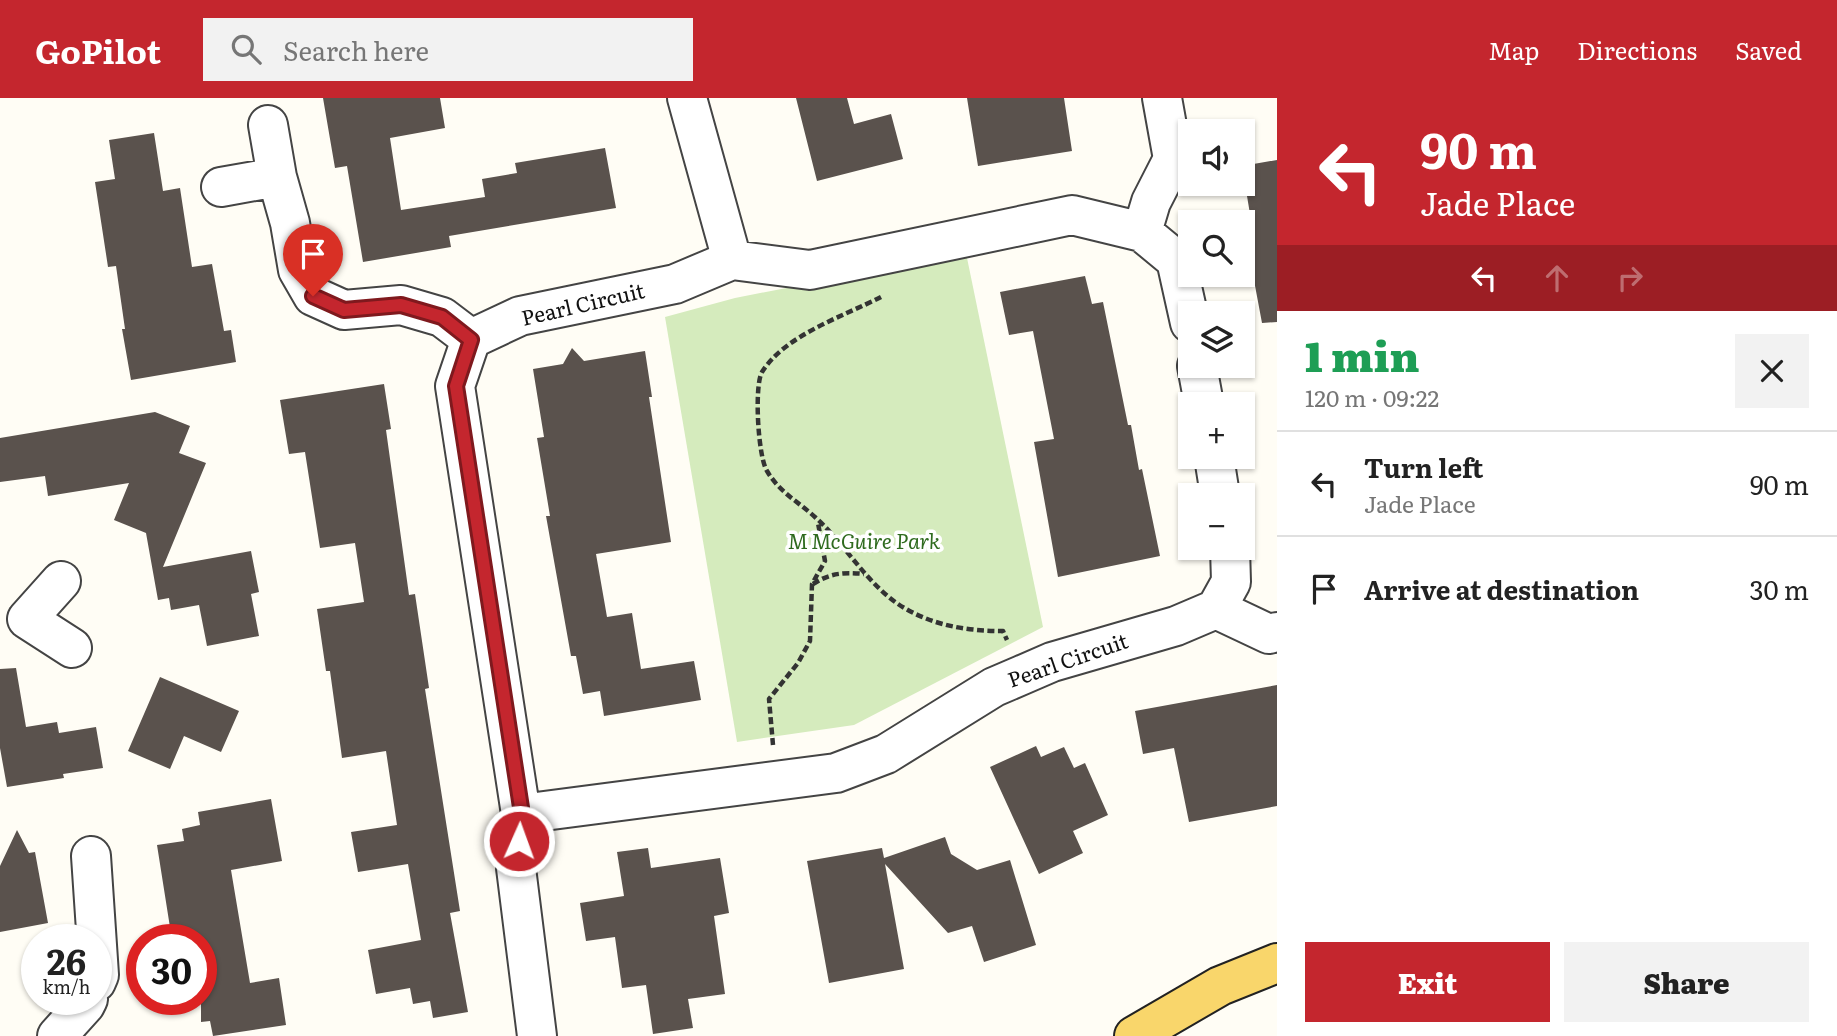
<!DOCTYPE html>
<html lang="en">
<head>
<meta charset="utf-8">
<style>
	:root { --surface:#fff; --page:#f2f2f2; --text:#222; --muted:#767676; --line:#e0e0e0; --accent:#c4262e }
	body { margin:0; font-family:Literata,serif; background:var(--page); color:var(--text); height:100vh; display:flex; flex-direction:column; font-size:26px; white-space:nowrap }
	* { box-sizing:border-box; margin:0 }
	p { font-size:23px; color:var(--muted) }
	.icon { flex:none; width:38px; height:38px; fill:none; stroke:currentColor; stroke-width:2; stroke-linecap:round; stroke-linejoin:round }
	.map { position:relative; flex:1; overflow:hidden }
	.panel { display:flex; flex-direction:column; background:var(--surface); width:560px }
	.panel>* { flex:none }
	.banner { background:#c4262e; color:#fff; overflow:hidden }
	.buttons { position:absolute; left:1178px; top:21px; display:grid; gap:14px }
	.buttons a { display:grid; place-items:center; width:77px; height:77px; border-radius:0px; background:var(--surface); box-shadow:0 2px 5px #0004; font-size:35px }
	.speed { position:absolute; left:21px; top:826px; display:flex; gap:14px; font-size:35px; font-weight:700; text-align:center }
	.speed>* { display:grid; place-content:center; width:91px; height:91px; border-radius:50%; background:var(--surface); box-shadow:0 2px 5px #0004; line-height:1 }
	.speed small { font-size:18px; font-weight:400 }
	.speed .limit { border:10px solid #d22; background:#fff; color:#111 }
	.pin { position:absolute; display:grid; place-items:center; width:60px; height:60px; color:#fff; margin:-72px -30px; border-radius:50% 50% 50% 0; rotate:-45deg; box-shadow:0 0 7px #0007 }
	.pin .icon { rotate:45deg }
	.me { position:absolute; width:77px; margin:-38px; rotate:2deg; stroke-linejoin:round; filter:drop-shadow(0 0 5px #0008) }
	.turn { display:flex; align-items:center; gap:24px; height:147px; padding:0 28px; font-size:32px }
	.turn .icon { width:91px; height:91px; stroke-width:2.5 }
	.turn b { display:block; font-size:49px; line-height:60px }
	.lanes { display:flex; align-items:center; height:66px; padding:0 28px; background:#0003; justify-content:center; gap:35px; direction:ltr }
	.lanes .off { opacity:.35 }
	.round { display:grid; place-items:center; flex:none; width:74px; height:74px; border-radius:0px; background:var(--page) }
	.headline { display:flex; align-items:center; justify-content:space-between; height:119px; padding:0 28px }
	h1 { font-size:42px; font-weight:800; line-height:52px; color:#1e9e55 }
	.cta { display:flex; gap:14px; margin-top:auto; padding:14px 28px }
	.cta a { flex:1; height:80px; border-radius:0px; background:var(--accent); color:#fff; font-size:28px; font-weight:800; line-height:80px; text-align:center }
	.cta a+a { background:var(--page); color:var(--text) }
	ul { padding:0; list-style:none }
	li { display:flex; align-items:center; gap:21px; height:105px; padding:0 28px; border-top:2px solid var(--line) }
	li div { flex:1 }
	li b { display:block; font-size:26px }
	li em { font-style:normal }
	header { display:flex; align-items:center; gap:42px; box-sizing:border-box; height:98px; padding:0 35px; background:var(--accent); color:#fff }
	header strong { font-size:33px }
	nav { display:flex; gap:38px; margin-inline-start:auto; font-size:24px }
	.search { width:490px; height:63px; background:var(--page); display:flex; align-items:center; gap:18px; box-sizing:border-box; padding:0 24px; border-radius:0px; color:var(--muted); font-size:26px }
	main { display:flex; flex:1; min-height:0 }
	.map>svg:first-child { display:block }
	.green { fill:#d5ebbd }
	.building { fill:#5a524d }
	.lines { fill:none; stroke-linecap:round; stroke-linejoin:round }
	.minor-casing { stroke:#444; stroke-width:42 }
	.major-casing { stroke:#222; stroke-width:42 }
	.path { stroke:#333; stroke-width:4.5; stroke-dasharray:7 3.5; stroke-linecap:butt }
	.minor { stroke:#fff; stroke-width:38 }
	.major { stroke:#f9d66b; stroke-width:38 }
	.route-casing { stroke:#7f191e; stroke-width:18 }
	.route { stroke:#c4262e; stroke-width:12 }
	.labels { text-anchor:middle; stroke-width:7; stroke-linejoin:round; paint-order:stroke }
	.street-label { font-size:21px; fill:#111; stroke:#fff }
	.park-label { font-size:21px; font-style:italic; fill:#2f6b1f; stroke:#fff }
</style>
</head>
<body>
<header>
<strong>GoPilot</strong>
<div class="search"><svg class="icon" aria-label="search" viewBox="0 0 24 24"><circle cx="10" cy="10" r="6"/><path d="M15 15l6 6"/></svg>Search here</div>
<nav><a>Map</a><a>Directions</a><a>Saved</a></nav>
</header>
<main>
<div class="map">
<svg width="1277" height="938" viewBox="0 0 1277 938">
	<rect width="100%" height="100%" fill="#fffdf5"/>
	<!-- green -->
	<path class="green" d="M966,155L1043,529L854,627L737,644L665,219L735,200Z"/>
	<!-- building -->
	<path class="building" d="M323,0H440L445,30L390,40L401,112L485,99L482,81L517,75L515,65L605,50L616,110L449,138L451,149L363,164L347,68L335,70Z
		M796,0H847L854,26L891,16L903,61L817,83Z
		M967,0H1064L1072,53L978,68Z
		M154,35L163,93L180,90L192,169L212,166L224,233L231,232L236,264L131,282L122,231H125L116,168L108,169L95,84L115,81L109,42Z
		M1277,62V224L1262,225L1244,129L1252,128L1242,68Z
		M1085,178L1092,206L1103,204L1128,327H1131L1139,372L1142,371L1160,458L1058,479L1034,344L1054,341L1033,233L1009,237L1000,194Z
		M572,250L584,263L645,253L652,299H649L671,444L596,456L607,519L632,515L641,571L694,563L701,602L604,618L600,593L583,596L576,558H571L546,418H550L537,340L544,339L533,271L563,266Z
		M384,286L391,331L386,332L409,497L415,496L429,590L425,591L460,813L450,815L468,914L433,920L430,903L413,906L410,890L376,896L368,852L421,842L408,766L358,774L351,734L397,727L386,653L342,660L330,573H326L317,511L364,504L355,445L320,450L305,354L289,356L280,302Z
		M155,314L190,328L179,355L206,365L163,469L251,453L259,494L251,496L259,538L207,548L199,507L171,512L169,500L158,502L146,435L114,422L129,385L48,398L45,378L0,384V340Z
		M16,570L26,629L57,624L59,635L96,629L103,670L63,676L64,680L7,689L0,650V571Z
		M160,579L239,613L221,654L184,638L170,671L128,653Z
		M1277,587V708L1189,724L1174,650L1143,656L1135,613Z
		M1036,648L1041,659L1064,649L1074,670L1085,665L1108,717L1073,733L1083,755L1039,776L990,669Z
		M271,701L282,763L231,772L250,885L279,880L286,927L213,938L210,923L201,924V842H172L157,747L184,743L182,731L200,727L198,714Z
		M17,732L29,755L35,754L48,825L0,834V768Z
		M945,739L951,756L977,772L1010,762L1036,847L984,864L972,828L948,835L885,766L904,871L829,885L807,763L882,750L884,760Z
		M648,750L651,770L720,760L729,815L714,818L725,896L688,901L693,930L653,936L646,887L622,890L615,839L586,843L580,805L624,798L617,754Z"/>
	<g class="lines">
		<!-- minor casing -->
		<g class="minor-casing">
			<path id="minor" d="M687,0L732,162
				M268,27L277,79L290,125L298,172L313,198L344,212L401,207L442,219L471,241
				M221,89L277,79
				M1142,134L1151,104L1173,61L1162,0
				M1197,268L1204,306
				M1214,359L1220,397
				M1216,511L1269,536L1277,534
				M27,521L72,550
				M27,521L61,483
				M521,716L836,675L886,656L994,589L1022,577L1052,564L1176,528L1216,511L1231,484L1230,450
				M91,758L99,877L96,884
				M57,938L85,907L88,901
				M537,938L516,770L521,716L455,288L471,241L520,218L675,186L732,162L810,172L1072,117L1142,134L1176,162L1190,225"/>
		</g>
		<!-- major casing -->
		<g class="major-casing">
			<path id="major" d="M1134,938L1220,888L1277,865"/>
		</g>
		<!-- path -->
		<path class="path" d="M881,199C844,218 785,237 762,274C754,288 758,359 767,373C780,395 799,404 816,420C847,448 869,490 906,511C936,528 968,533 1003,533L1007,542
			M813,486C830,475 844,474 864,476
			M773,647L769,601L798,565L810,543L812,486L825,463L818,425"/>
		<!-- minor -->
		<use href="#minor" class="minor"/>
		<!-- major -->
		<use href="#major" class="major"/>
	</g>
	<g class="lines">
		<!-- route casing -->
		<g class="route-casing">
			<path id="route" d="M313,198L344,212L401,207L442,219L471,242L456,288L522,716L519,743"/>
		</g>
		<!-- route -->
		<use href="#route" class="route"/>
	</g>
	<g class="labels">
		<!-- street labels -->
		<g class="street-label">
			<text transform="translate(583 207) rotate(-13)" y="7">Pearl Circuit</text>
			<text transform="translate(1068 563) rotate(-19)" y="7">Pearl Circuit</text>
		</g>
		<!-- park labels -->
		<g class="park-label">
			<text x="864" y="451">M McGuire Park</text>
		</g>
	</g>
</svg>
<div class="buttons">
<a><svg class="icon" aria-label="sound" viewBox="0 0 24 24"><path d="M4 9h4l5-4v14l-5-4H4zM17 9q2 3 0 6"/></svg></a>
<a><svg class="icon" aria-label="search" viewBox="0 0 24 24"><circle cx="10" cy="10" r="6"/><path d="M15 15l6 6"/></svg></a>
<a><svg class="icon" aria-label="layers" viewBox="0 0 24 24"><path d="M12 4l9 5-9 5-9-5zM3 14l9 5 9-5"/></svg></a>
<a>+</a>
<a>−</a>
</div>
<div class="speed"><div>26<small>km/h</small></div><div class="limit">30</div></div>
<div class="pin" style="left:313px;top:198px;background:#d93025"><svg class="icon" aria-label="arrive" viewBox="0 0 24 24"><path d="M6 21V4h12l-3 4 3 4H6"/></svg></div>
<svg class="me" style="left:519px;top:743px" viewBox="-20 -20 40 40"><circle r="17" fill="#c4262e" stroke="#fff" stroke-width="3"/><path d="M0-11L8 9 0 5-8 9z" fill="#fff"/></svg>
</div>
<section class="panel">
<div class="banner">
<div class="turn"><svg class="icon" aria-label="left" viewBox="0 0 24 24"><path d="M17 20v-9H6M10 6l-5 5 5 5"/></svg><div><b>90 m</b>Jade Place</div></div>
<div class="lanes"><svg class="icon" aria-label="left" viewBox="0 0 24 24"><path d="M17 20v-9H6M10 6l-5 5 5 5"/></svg><svg class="icon off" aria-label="ahead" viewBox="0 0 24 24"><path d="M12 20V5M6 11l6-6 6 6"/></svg><svg class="icon off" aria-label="right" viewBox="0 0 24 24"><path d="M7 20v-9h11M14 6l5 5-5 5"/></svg></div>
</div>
<div class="headline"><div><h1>1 min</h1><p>120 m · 09:22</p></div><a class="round"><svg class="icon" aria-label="close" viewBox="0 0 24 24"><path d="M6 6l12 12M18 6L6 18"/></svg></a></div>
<ul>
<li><svg class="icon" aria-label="left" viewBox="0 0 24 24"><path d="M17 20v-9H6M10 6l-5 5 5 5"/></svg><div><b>Turn left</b><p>Jade Place</p></div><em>90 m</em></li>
<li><svg class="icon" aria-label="arrive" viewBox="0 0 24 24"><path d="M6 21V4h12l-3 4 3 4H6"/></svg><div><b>Arrive at destination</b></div><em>30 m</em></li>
</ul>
<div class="cta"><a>Exit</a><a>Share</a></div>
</section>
</main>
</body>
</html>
